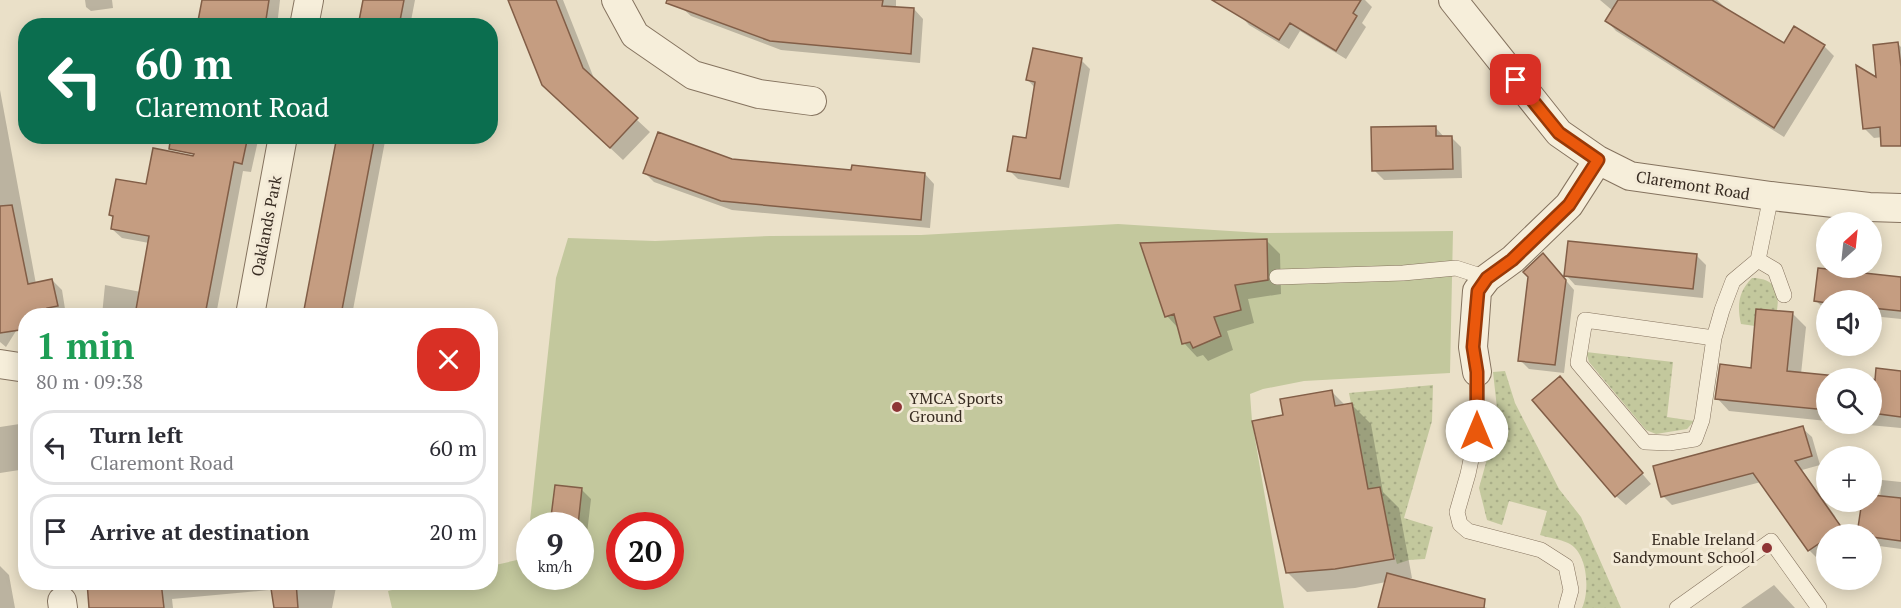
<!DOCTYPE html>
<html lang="en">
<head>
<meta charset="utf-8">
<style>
	:root { --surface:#fff; --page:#f7f7f7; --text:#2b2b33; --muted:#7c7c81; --line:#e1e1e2 }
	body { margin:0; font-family:"PT Serif",serif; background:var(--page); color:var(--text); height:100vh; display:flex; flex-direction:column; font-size:22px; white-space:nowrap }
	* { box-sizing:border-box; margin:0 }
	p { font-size:20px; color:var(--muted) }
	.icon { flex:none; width:33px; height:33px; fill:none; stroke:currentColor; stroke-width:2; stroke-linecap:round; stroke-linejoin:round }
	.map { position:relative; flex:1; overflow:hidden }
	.side { position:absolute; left:18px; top:308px; width:480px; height:282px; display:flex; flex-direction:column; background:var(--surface); border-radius:24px; box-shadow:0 3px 15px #0003 }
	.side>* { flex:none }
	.top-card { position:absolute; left:18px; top:18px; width:480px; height:126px; border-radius:24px; box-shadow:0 3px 15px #0003; background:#0b6e4f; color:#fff; overflow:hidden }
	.needle { width:39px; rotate:27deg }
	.buttons { position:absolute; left:1816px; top:212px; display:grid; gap:12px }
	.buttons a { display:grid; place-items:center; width:66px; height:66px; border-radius:50%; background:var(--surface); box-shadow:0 3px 15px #0003; font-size:30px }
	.speed { position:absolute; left:516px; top:512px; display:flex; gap:12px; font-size:30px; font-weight:700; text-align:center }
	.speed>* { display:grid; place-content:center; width:78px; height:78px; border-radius:50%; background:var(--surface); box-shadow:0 3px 15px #0003; line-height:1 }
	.speed small { font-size:15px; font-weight:400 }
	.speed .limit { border:9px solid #d22; background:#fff; color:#111 }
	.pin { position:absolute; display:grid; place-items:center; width:51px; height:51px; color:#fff; margin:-26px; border-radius:12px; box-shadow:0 3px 9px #0006 }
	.me { position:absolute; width:66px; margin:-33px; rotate:0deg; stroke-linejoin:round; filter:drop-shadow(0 0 4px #0008) }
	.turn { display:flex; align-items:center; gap:21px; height:126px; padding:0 18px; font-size:27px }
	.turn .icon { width:78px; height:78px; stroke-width:2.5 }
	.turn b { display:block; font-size:42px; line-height:51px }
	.round { display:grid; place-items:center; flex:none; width:63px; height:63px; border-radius:24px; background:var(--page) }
	.head { display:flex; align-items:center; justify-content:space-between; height:102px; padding:0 18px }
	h1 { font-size:36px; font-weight:800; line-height:45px; color:#1e9e55 }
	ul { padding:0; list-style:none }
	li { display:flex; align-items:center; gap:18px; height:75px; margin:0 12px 9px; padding:0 6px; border:3px solid var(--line); border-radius:24px }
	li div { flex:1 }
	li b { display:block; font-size:22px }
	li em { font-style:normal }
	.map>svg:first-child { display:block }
	.grass { fill:url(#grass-dots) }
	.garden { fill:#c3c89d; fill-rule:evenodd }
	.shadow { fill:#0003 }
	.building { fill:#c59d81; stroke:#825e47; stroke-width:1.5 }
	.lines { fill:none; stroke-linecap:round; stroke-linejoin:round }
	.service-casing { stroke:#85735f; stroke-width:16 }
	.minor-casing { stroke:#85735f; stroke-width:30 }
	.service { stroke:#f6eeda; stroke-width:15 }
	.minor { stroke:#f6eeda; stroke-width:28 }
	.route-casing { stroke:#983908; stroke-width:15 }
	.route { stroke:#ea580c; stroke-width:10 }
	.poi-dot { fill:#8e3435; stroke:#f3ead7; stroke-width:2 }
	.labels { text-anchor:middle; stroke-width:6; stroke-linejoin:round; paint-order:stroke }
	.street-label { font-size:16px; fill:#372b21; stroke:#f3ead7 }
	.poi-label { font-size:16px; fill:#372b21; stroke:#f3ead7; text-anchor:start }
</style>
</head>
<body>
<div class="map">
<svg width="1901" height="608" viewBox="0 0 1901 608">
	<defs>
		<pattern id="grass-dots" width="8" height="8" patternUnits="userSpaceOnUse" patternTransform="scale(1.5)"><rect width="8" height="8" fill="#c3c89d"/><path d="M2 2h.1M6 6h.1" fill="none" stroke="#a8ac87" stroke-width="1.8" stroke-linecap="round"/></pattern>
	</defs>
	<rect width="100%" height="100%" fill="#eae0c8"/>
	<!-- grass -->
	<path class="grass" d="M1752,278C1774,278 1780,290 1777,310L1757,309L1755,326L1741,324C1737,306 1738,292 1752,278Z
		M1586,352L1673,362L1667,417L1694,421L1687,429L1656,434L1646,430L1589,362Z
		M1505,371L1515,403L1559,489L1581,517L1621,608H1582C1590,591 1588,552 1568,543C1560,539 1549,538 1540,535L1547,511L1509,501L1502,525L1487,520L1479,488L1492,441L1497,408L1493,372Z
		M1433,385L1432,421L1404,518L1433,527L1425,559L1409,560L1397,564L1391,544L1380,487L1368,489L1349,393Z"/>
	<!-- garden -->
	<path class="garden" d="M1118,224L1262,233L1453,231L1450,373L1304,381L1263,389L1250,394L1252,421L1284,608H392L388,591L425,582H490L491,566L526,558L556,278L568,238L655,241L770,236L921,235ZM530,525H580V576H530ZM620,525H670V576H620Z"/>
	<!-- shadow -->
	<path class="shadow" d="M85,0H112L113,8L91,11L86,7Z
		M203,0H280L277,26H198Z
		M364,0H415L410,26H359Z
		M516,0H563L595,81L650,132L623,160L557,98Z
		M679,0H896V8L914,9L923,19L920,63L781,50L691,16L681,7Z
		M1243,0H1365L1372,7L1362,23L1366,27L1346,59L1300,31L1289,49L1249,25L1240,15Z
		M1600,0H1717L1732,13L1784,45L1795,28L1824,46L1834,56L1784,137L1616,31L1607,21L1613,11Z
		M1898,44L1901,47V135L1874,138L1864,128L1877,80Z
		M1081,60L1090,69L1069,188L1018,179L1009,170L1028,139L1035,88L1028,80Z
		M0,90L36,284L52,280L62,290L66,315H26L6,347L0,342Z
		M1435,127L1445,138L1451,137L1461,147L1462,178L1384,180L1374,170Z
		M199,136H259L251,172L243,171L216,315H102L105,285L141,292L149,243L122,238L112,229L114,219L110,215L148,186L194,158Z
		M338,136H386L352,315H305Z
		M732,161L852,171L925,174L934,184L930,228L732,210L654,182L645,173Z
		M1266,240L1280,254L1281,294L1248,299L1254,323L1227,331L1233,350L1208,361L1203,355L1197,357L1184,343L1180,330L1167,316Z
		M1696,255L1706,265L1703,298L1575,285L1566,275Z
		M1552,264L1574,290L1564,373L1529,369L1520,360Z
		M1901,279V319L1872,316V300H1827V311L1816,301Z
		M1793,314L1806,327L1801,374L1841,378H1827V421L1729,411L1717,398L1752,370Z
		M1901,372V428L1847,423H1872V381Z
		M1569,388L1651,484L1626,505L1616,496Z
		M1331,391L1345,405L1351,404L1371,424L1383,492L1399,508L1412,578L1403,579L1487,608H1379L1386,582L1355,588L1307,592L1287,572L1285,416Z
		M26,423V469L0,473V479V427Z
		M1802,428L1812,437L1820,465L1802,470L1835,516L1840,534H1827V553L1818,559L1809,550L1761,482L1672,505L1663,496Z
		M1882,480L1901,482V549L1872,545V534H1859L1863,501H1872V496L1880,497Z
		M582,490L591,499L586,542L580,541V525H551Z
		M0,566L9,575L15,608H0Z
		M89,582H337L332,608H276L272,583L269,584V590L172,599L173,608H92Z
		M1774,585L1795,608H1741Z"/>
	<!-- building -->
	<path class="building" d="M202,0H269L265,26H197Z
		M363,0H404L399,26H358Z
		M508,0H556L583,68L638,118L610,148L542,85Z
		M667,0H883L882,6L914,8L911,54L770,41L666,3Z
		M1212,0H1361L1353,13L1357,16L1336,51L1290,23L1279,40Z
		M1618,0H1712L1784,43L1794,26L1825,45L1774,128L1605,21Z
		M1898,42L1901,67V146H1881L1880,127L1863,129L1856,65L1876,77L1873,45Z
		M1033,48L1082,58L1060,179L1007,171L1013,136L1026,138L1035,82L1026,80Z
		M1436,126V136H1452L1453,169L1372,171L1371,127Z
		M658,132L732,159L851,170L852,165L925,173L921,220L721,201L643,173Z
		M171,136H248L242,164L234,162L205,315H135L149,236L111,229L113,216L109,215L116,179L146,184L153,148L193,156L194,154L169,149Z
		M337,136H375L341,315H303Z
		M12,205L28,284L52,279L58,306L47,308L48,315H26V329L0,333V206Z
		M1267,239L1268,280L1235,285L1241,310L1214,317L1221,336L1193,348L1190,342L1182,344L1174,314L1165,317L1140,243Z
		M1568,241L1697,254L1693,289L1564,276Z
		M1543,253L1566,280L1555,365L1518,361L1528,277L1523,272Z
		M1818,268L1901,277V311L1872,308V300H1827V303L1814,301Z
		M1756,309L1793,312L1787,371L1857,378H1827V410L1715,399L1720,364L1751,368Z
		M1876,368L1901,371V417L1872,413V379L1875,380Z
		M1560,376L1643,473L1615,497L1532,400Z
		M1332,390L1335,406L1352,403L1368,489L1380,487L1394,559L1335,569L1286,573L1252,421L1283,415L1280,399Z
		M1803,426L1812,456L1795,461L1842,528L1833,534H1827V538L1808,551L1753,473L1661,497L1653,466Z
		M555,485L582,488L578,525H550Z
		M1872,495L1901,498V541L1872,537V534H1857L1862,501H1872Z
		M1387,573L1485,599L1484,608H1378Z
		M87,582H161L164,608H89Z
		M270,582H296L298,608H274Z"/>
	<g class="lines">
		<!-- service casing -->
		<g class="service-casing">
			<path id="service" d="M1758,260L1775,270L1784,295
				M1277,277L1403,273L1456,268L1487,278
				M1714,338L1585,320L1578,363L1645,442L1669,443L1695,439L1702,420L1714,338L1722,310L1733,281L1758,260L1771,196
				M1477,372V431L1468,474L1457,512L1460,524L1468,531L1541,550L1566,566L1571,590L1566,608
				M1677,608L1771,541L1819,608"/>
		</g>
		<!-- minor casing -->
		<g class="minor-casing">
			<path id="minor" d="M616,0L635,35L693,75L759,94L812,101
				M1453,0L1559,133L1598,160L1630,176L1771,196L1869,207L1901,208
				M304,26L309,0
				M250,315L283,136
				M0,364L26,368
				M1477,372L1473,347L1477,291L1487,278L1513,259L1569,205L1598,160
				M62,601L63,608"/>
		</g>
		<!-- service -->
		<use href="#service" class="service"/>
		<!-- minor -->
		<use href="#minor" class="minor"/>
	</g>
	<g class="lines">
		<!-- route casing -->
		<g class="route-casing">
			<path id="route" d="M1477,431V372L1473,347L1478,291L1487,278L1512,260L1569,205L1598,160L1559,133L1516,80"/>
		</g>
		<!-- route -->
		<use href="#route" class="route"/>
	</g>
	<!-- markers -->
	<g class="poi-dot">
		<circle cx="897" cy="407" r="6"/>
		<circle cx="1767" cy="548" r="6"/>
	</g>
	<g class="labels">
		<!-- street labels -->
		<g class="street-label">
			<text transform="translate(1693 185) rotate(9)" y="6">Claremont Road</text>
			<text transform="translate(266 226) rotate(-79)" y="6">Oaklands Park</text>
		</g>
		<!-- poi labels -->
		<g class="poi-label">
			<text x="909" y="404">YMCA Sports<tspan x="909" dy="18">Ground</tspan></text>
			<text x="1755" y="545" text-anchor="end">Enable Ireland<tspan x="1755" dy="18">Sandymount School</tspan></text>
		</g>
	</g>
</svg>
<div class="buttons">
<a><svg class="needle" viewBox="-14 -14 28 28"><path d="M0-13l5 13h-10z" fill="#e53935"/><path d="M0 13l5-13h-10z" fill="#7c7c81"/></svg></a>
<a><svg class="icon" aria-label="sound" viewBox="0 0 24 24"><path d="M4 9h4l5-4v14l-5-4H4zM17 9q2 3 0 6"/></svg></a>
<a><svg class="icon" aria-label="search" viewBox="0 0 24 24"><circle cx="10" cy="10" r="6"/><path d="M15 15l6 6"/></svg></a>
<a>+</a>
<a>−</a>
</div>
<div class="speed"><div>9<small>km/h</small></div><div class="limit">20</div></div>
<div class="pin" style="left:1516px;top:80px;background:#d93025"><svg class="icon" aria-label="arrive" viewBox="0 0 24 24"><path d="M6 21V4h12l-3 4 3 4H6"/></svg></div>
<svg class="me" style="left:1477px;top:431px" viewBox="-20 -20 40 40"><circle r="19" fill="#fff"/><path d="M0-13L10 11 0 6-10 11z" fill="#ea580c"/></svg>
<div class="top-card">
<div class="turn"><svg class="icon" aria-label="left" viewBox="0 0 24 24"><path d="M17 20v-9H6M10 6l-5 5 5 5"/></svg><div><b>60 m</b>Claremont Road</div></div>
</div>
<section class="side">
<div class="head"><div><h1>1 min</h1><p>80 m · 09:38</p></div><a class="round" style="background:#d93025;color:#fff"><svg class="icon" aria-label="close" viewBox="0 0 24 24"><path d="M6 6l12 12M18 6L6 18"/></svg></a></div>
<ul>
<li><svg class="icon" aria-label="left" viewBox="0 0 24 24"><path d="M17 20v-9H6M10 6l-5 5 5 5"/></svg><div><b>Turn left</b><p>Claremont Road</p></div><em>60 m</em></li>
<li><svg class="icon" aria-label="arrive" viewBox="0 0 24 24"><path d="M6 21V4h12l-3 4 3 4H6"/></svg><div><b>Arrive at destination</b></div><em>20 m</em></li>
</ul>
</section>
</div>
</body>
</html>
